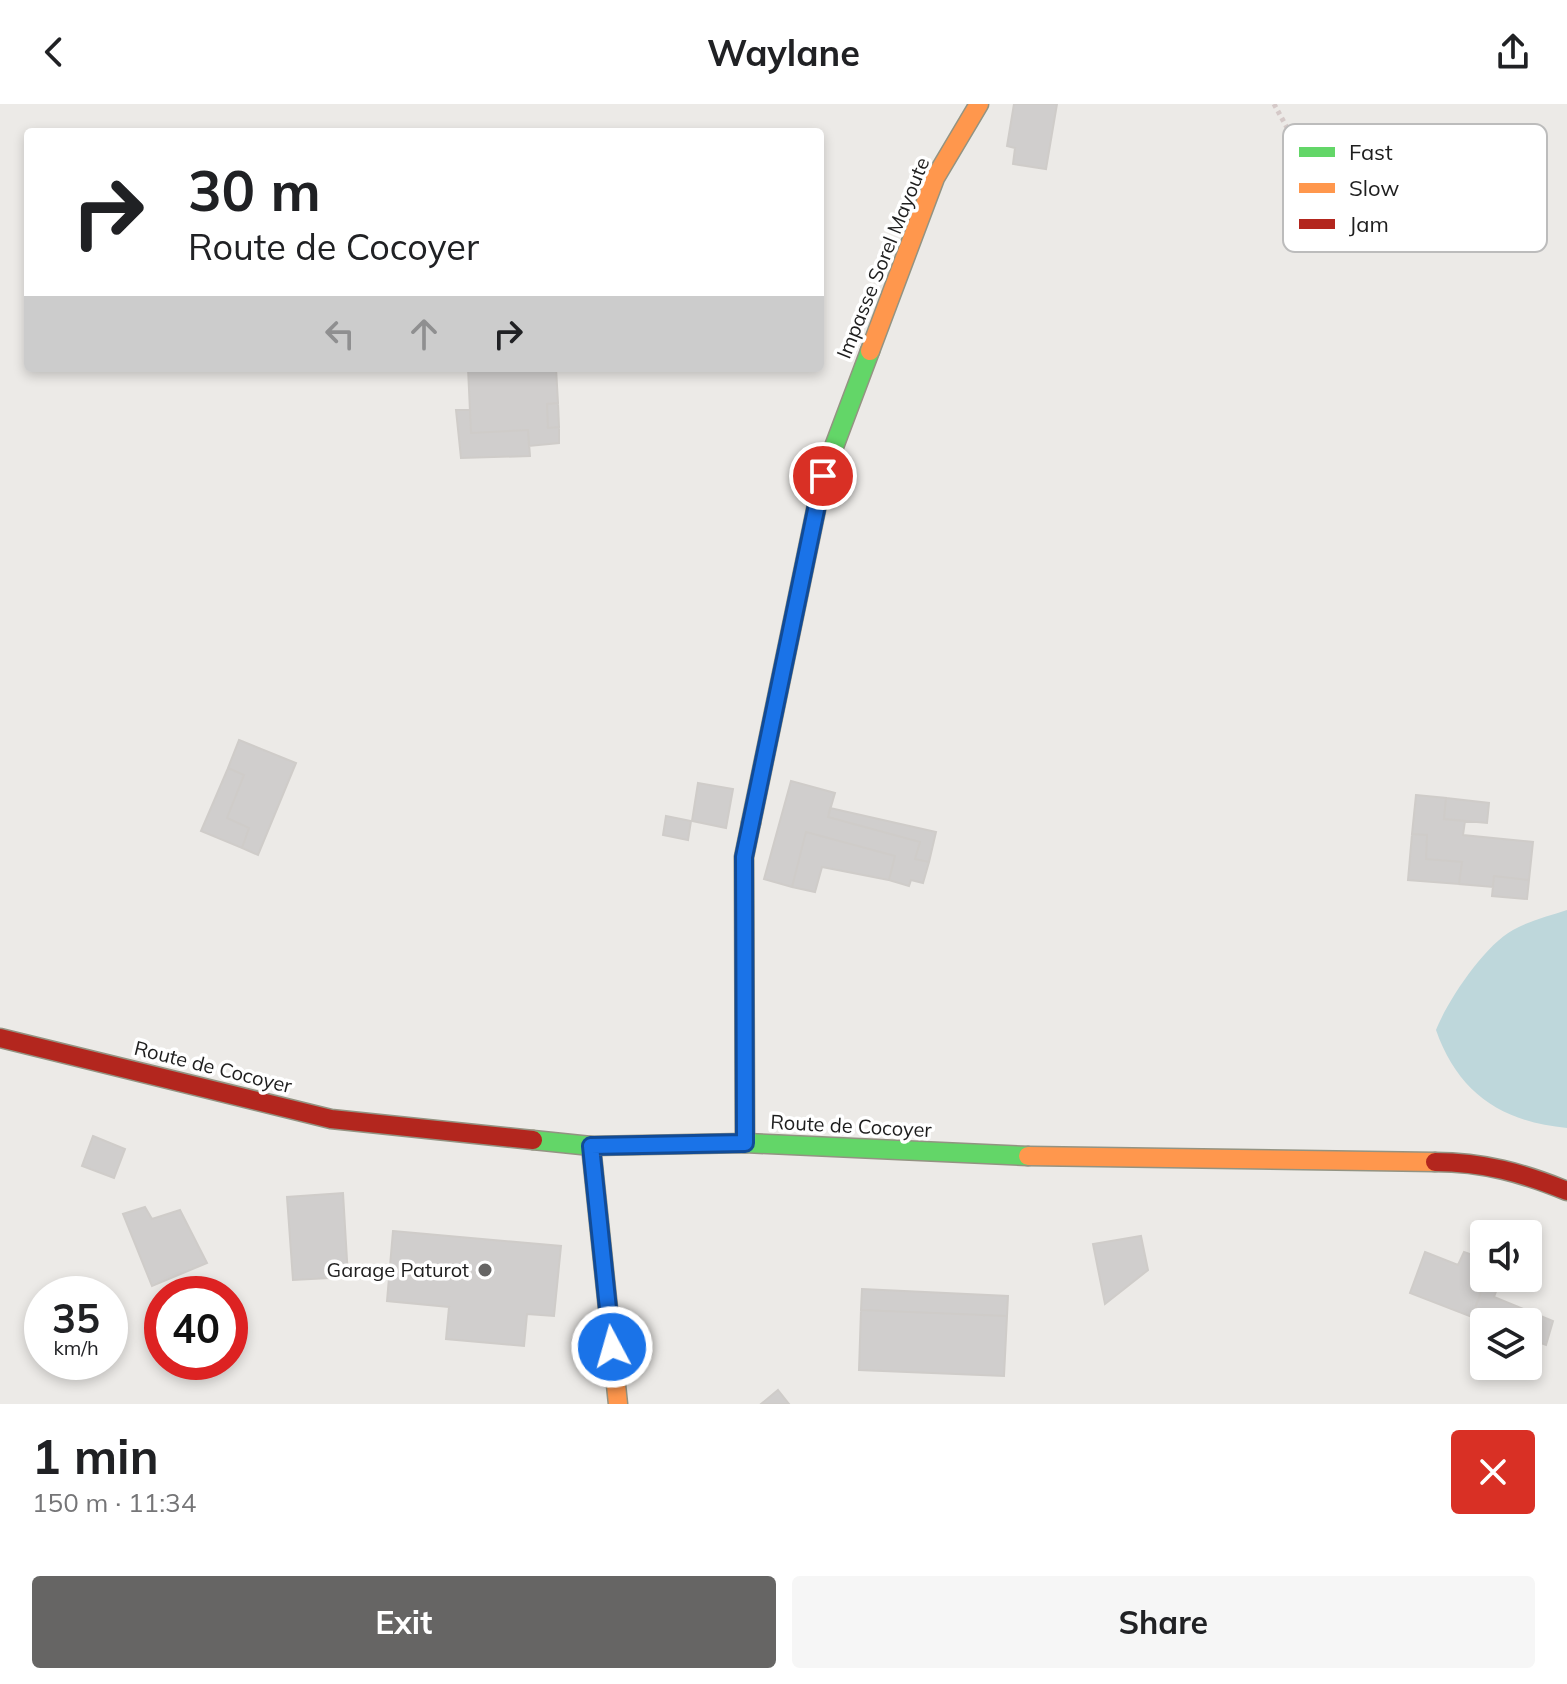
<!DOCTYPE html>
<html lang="en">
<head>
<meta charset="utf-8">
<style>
	:root { --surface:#fff; --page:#f6f6f6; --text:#202124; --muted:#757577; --accent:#666564 }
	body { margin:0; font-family:Mulish,sans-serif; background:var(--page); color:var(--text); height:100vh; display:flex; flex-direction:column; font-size:30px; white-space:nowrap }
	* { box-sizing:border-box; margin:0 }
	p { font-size:26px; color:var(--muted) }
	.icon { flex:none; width:44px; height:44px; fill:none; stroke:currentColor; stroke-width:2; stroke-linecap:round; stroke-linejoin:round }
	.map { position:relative; height:1300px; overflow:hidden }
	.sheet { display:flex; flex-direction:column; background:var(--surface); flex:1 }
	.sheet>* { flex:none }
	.top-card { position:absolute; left:24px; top:24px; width:800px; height:244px; border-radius:8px; box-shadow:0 4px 12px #0003; background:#fff; color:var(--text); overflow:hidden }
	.tools { position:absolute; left:1470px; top:1116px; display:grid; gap:16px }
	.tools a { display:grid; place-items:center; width:72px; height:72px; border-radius:8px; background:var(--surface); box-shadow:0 4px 12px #0003; font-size:40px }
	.speed { position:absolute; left:24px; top:1172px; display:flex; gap:16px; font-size:40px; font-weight:700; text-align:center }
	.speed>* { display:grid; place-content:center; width:104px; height:104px; border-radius:50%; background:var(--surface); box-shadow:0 4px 12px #0003; line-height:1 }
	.speed small { font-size:20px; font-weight:400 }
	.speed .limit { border:12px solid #d22; background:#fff; color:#111 }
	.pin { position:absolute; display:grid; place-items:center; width:68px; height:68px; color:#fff; margin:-34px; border:4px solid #fff; border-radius:50%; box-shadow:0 2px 8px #0007 }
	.me { position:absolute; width:88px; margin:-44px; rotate:354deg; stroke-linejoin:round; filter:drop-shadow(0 0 6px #0008) }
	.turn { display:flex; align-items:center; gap:28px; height:168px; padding:0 32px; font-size:36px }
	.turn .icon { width:104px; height:104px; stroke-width:2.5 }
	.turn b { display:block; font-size:56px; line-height:68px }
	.lanes { display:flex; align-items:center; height:76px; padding:0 32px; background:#0003; justify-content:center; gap:40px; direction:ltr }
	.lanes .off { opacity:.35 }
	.round { display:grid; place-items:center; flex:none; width:84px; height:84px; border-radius:8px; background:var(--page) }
	.overview { display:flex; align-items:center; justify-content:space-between; height:136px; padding:0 32px }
	h1 { font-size:48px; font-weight:700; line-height:60px }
	.action { display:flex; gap:16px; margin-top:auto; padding:16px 32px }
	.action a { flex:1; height:92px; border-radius:8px; background:var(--accent); color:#fff; font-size:32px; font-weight:700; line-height:92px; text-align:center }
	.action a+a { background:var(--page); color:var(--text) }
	header { display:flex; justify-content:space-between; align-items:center; height:104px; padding:0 32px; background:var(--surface); font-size:36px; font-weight:700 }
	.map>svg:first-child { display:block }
	.water { fill:#bed7db }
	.building { fill:#d0cecd; stroke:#cfccc9; stroke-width:2 }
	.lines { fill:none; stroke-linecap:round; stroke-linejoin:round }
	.fast-casing { stroke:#939382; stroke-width:21 }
	.slow-casing { stroke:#939382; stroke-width:21 }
	.jam-casing { stroke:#939382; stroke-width:21 }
	.path { stroke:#d5c9c8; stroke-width:5; stroke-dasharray:4 4; stroke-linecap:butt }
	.fast { stroke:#63d668; stroke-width:18 }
	.slow { stroke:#ff974d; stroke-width:18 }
	.jam { stroke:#b3261e; stroke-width:18 }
	.route-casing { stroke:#114b97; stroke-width:20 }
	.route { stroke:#1a73e8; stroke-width:14 }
	.poi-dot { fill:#666564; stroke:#fff; stroke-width:3 }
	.labels { text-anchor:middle; stroke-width:7; stroke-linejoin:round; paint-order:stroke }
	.street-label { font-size:20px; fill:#1e1e1e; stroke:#fff }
	.poi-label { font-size:20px; fill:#1e1e1e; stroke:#fff; text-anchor:end }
	.key { fill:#fff; stroke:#bcbcbc; stroke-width:2 }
	.key-label { font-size:22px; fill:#1e1e1e }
</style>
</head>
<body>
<header><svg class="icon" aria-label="back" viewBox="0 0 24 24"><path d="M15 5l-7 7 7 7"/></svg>Waylane<svg class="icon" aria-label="share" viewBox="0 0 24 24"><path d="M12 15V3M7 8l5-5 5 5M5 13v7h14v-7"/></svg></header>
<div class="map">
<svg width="1567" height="1300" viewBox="0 0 1567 1300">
	<rect width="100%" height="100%" fill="#eceae7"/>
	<!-- water -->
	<path class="water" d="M1567,806V1024C1502,1018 1458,989 1436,926C1448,896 1484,842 1513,826C1529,817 1549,812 1567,806Z"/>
	<!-- building -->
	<path class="building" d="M1014,0H1057L1046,65L1013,60L1015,44L1007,42Z
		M468,264H556L558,299L547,300L548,324L559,323V339L529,342L528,326L471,329Z
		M558,299L559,323L548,324L547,300Z
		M456,306H470L471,329L528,326L530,352L461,354Z
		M239,636L296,659L258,751L242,744L249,724L227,714L244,671L228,664Z
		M228,664L244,671L227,714L249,724L242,744L201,727Z
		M791,677L835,689L828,713L920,738L915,755L929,758L923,779L911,776L909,782L889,776L895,752L806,728L792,783L764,775Z
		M698,679L733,685L726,724L692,717Z
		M1416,691L1446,694L1444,715L1465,717L1463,731L1533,738L1529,776L1494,772L1493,783L1459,780L1462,758L1426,755L1427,731L1412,730Z
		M1446,694L1489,699L1487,719L1444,715Z
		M830,704L936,728L929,758L915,755L920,738L828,713Z
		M666,712L691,717L688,736L663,731Z
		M806,728L895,752L889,776L822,763L815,788L792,783Z
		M1412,730L1427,731L1426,755L1462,758L1459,780L1408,776Z
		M1494,772L1529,776L1527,795L1492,792Z
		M93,1032L125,1045L114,1074L82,1062Z
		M343,1089L348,1173L293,1176L287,1093Z
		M145,1103L152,1115L180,1106L207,1159L152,1182L123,1110Z
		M393,1127L561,1142L554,1212L527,1210L524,1242L446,1235L449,1203L387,1197Z
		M1141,1132L1148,1166L1105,1200L1093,1140Z
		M1425,1148L1458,1161L1464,1148L1484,1155L1486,1174L1472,1213L1410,1189Z
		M1486,1174H1501L1494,1193L1553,1217L1546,1241L1528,1234V1218H1485L1472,1213Z
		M862,1185L1008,1192L1007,1212L861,1206Z
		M861,1206L1007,1212L1004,1272L859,1266Z
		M778,1286L789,1300H761Z"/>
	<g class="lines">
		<!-- fast casing -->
		<g class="fast-casing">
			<path id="fast" d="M751,719L823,372L870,247
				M533,1036L591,1042L745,1039L1028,1052"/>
		</g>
		<!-- slow casing -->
		<g class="slow-casing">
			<path id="slow" d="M870,247L935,74L979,0
				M591,1042L618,1300
				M1028,1052L1435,1058"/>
		</g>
		<!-- jam casing -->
		<g class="jam-casing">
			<path id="jam" d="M0,934L331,1015L533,1036
				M745,1039L744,753L751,719
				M1435,1058C1483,1058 1523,1069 1567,1087"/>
		</g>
		<!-- path -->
		<path class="path" d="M1274,0L1351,140"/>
		<!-- fast -->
		<use href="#fast" class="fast"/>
		<!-- slow -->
		<use href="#slow" class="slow"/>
		<!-- jam -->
		<use href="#jam" class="jam"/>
	</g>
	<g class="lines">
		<!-- route casing -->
		<g class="route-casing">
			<path id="route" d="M612,1243L591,1042L745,1039L744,753L823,372"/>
		</g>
		<!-- route -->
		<use href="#route" class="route"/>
	</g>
	<!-- markers -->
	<circle class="poi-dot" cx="485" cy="1166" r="8"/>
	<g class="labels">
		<!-- street labels -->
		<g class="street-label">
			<text transform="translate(883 154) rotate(-68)" y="7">Impasse Sorel Mayoute</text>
			<text transform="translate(213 963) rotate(14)" y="7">Route de Cocoyer</text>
			<text transform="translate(851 1022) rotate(3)" y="7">Route de Cocoyer</text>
		</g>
		<!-- poi labels -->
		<g class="poi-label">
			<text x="469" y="1173">Garage Paturot</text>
		</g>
	</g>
	<!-- legend -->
	<rect x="1283" y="20" width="264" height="128" rx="12" class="key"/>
	<rect x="1299" y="43" width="36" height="10" fill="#63d668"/>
	<rect x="1299" y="79" width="36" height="10" fill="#ff974d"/>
	<rect x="1299" y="115" width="36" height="10" fill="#b3261e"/>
	<g class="key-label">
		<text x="1349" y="56">Fast</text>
		<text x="1349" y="92">Slow</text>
		<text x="1349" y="128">Jam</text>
	</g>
</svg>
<div class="tools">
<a><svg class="icon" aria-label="sound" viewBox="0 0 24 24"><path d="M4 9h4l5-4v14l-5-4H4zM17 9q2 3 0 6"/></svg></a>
<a><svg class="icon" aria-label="layers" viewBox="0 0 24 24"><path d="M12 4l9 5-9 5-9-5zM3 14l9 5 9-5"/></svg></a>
</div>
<div class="speed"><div>35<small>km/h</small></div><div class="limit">40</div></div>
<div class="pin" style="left:823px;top:372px;background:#d93025"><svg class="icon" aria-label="arrive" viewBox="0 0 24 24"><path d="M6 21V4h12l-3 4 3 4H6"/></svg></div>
<svg class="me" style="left:612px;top:1243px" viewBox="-20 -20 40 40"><circle r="17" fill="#1a73e8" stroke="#fff" stroke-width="3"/><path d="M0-11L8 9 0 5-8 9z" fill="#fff"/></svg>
<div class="top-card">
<div class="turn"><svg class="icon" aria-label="right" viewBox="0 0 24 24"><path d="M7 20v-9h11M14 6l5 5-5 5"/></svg><div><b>30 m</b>Route de Cocoyer</div></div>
<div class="lanes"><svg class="icon off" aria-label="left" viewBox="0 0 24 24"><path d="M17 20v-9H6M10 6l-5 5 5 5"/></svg><svg class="icon off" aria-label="ahead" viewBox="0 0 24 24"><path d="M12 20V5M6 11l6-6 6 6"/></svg><svg class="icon" aria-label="right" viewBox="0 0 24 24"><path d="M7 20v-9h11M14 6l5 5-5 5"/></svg></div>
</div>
</div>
<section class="sheet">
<div class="overview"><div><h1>1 min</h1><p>150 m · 11:34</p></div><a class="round" style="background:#d93025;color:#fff"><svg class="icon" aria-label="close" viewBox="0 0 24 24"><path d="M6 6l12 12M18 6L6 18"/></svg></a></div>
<div class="action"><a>Exit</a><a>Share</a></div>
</section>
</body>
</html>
